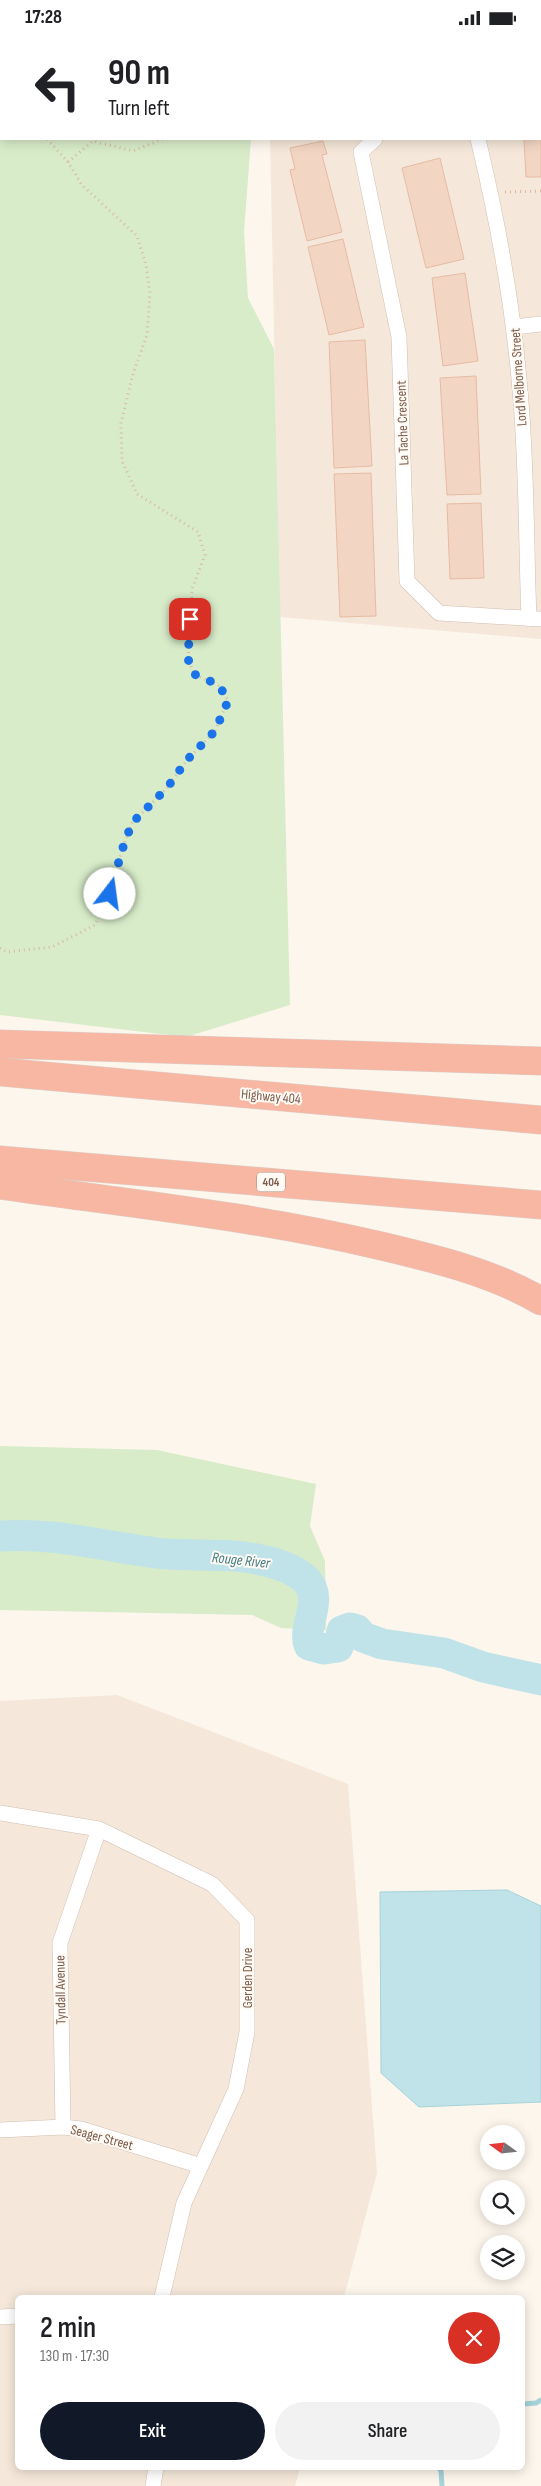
<!DOCTYPE html>
<html lang="en">
<head>
<meta charset="utf-8">
<style>
	:root { --surface:#fff; --page:#f2f2f2; --text:#202124; --muted:#757577; --accent:#111827 }
	body { margin:0; font-family:"Sofia Sans Condensed",sans-serif; background:var(--page); color:var(--text); height:100vh; display:flex; flex-direction:column; font-size:19px; white-space:nowrap }
	* { box-sizing:border-box; margin:0 }
	p { font-size:16px; color:var(--muted) }
	.icon { flex:none; width:28px; height:28px; fill:none; stroke:currentColor; stroke-width:2; stroke-linecap:round; stroke-linejoin:round }
	.map { position:relative; flex:1; overflow:hidden }
	.drawer { position:absolute; left:15px; top:2260px; width:510px; height:175px; display:flex; flex-direction:column; background:var(--surface); border-radius:8px; box-shadow:0 2px 12px #0003 }
	.drawer>* { flex:none }
	.top-card { position:absolute; left:0px; top:0px; width:541px; height:105px; box-shadow:0 2px 12px #0003; background:#fff; color:var(--text); overflow:hidden }
	.needle { width:32px; rotate:285deg }
	.fabs { position:absolute; left:480px; top:2090px; display:grid; gap:10px }
	.fabs a { display:grid; place-items:center; width:45px; height:45px; border-radius:50%; background:var(--surface); box-shadow:0 2px 12px #0003; font-size:25px }
	.pin { position:absolute; display:grid; place-items:center; width:42px; height:42px; color:#fff; margin:-21px; border-radius:10px; box-shadow:0 2px 8px #0006 }
	.me { position:absolute; width:55px; margin:-28px; rotate:15deg; stroke-linejoin:round; filter:drop-shadow(0 0 4px #0008) }
	.turn { display:flex; align-items:center; gap:18px; height:105px; padding:0 25px; font-size:22px }
	.turn .icon { width:65px; height:65px; stroke-width:2.5 }
	.turn b { display:block; font-size:35px; line-height:42px }
	.round { display:grid; place-items:center; flex:none; width:52px; height:52px; border-radius:26px; background:var(--page) }
	.head { display:flex; align-items:center; justify-content:space-between; height:85px; padding:0 25px }
	h1 { font-size:30px; font-weight:600; line-height:38px }
	.button { display:flex; gap:10px; margin-top:auto; padding:10px 25px }
	.button a { flex:1; height:58px; border-radius:30px; background:var(--accent); color:#fff; font-size:20px; font-weight:600; line-height:58px; text-align:center }
	.button a+a { background:var(--page); color:var(--text) }
	.status { display:flex; justify-content:space-between; align-items:center; height:35px; padding:0 25px; background:var(--surface); direction:ltr }
	.status svg { height:14px; fill:currentColor }
	.map>svg:first-child { display:block }
	.residential { fill:#f5e8da }
	.green { fill:#d8ecc9 }
	.water { fill:#bfe3e8; stroke:#a5d3da }
	.lines { fill:none; stroke-linecap:round; stroke-linejoin:round }
	.stream { stroke:#a5d3da; stroke-width:5 }
	.river { stroke:#bfe3e8; stroke-width:31 }
	.building { fill:#f3d5c3; stroke:#e6bba3 }
	.minor-casing { stroke:#d1beb0; stroke-width:16 }
	.motorway-casing { stroke:#dad1cd; stroke-width:29 }
	.path { stroke:#d9b8a5; stroke-width:3; stroke-dasharray:1 4; stroke-linecap:butt }
	.minor { stroke:#fff; stroke-width:15 }
	.motorway { stroke:#f7b7a3; stroke-width:28 }
	.route { stroke:#1a73e8; stroke-width:9; stroke-dasharray:0 16.2 }
	.labels { text-anchor:middle; stroke-width:4; stroke-linejoin:round; paint-order:stroke }
	.shield { fill:#fffaf3; stroke:#a28b7f; stroke-width:1 }
	.shield-label { font-size:12px; font-weight:bold; fill:#7a5c4d }
	.street-label { font-size:14px; fill:#7a5c4d; stroke:#fffaf3 }
	.water-label { font-size:15px; font-style:italic; fill:#437c86; stroke:#fffaf3 }
</style>
</head>
<body>
<div class="status"><b>17:28</b><svg viewBox="0 0 49 12"><path d="M0 12V9h3v3zM5 12V6h3v6zM10 12V3h3v9zM15 12V0h3v12zM26 1h20v11H26zM47 4h2v5h-2z"/></svg></div>
<div class="map">
<svg width="541" height="2451" viewBox="0 0 541 2451">
	<rect width="100%" height="100%" fill="#fdf6ec"/>
	<!-- residential -->
	<path class="residential" d="M285,0H541V604L280,582L270,104H540V1Z
		M117,1660L348,1749L377,2138L344,2262H18V2432L300,2433L295,2451H0V1666Z"/>
	<!-- green -->
	<path class="green" d="M0,0L222,1H1V104H251L244,197L248,263L274,314L290,970L186,1002L0,980Z
		M0,1411L157,1415L316,1449L310,1491L325,1526L326,1595L281,1593L252,1580L0,1575Z"/>
	<!-- water -->
	<path class="water" d="M507,1855L541,1871V2067L419,2072L381,2038L380,1857Z"/>
	<g class="lines">
		<!-- stream -->
		<path class="stream" d="M522,2369L536,2368L541,2365
			M438,2432L441,2436L442,2451"/>
		<!-- river -->
		<path class="river" d="M0,1501C57,1497 110,1513 166,1519C197,1521 231,1518 261,1525C276,1528 294,1534 306,1545C325,1564 302,1591 309,1610L324,1614L338,1612L342,1596L350,1593L357,1595L363,1602L382,1609L444,1618L483,1632L541,1645"/>
	</g>
	<!-- building -->
	<path class="building" d="M540,18H541L540,56Z
		M541,103V142H526L524,104Z
		M323,106L327,119L322,120L342,197L307,206L290,135L295,134L290,113Z
		M440,123L464,224L426,233L402,133Z
		M343,204L364,292L329,300L308,212Z
		M465,238L478,326L443,331L432,243Z
		M365,305L372,431L334,433L329,307Z
		M476,341L481,459L447,460L440,343Z
		M371,438L376,581L340,582L334,439Z
		M481,468L484,543L450,544L447,469Z"/>
	<g class="lines">
		<!-- minor casing -->
		<g class="minor-casing">
			<path id="minor" d="M458,0V1
				M540,80H541
				M375,104L361,117L399,302L407,546L439,578L541,584
				M478,104C498,187 513,270 520,355C527,431 526,508 529,584
				M514,292L541,289
				M0,1778L99,1794L212,1849L247,1885V1997L236,2054L184,2168L162,2262
				M63,2092L60,1908L99,1794
				M0,2095L63,2092L81,2094L201,2131
				M0,2282L18,2281
				M153,2451L156,2432"/>
		</g>
		<!-- motorway casing -->
		<g class="motorway-casing">
			<path id="motorway" d="M0,1009L541,1026
				M0,1037L541,1085
				M0,1125L541,1170
				M0,1150C126,1168 253,1181 377,1210C432,1223 492,1237 541,1266"/>
		</g>
		<!-- path -->
		<path class="path" d="M267,1V0
			M540,6H541
			M0,68H1
			M68,127L93,106L133,116L163,104
			M505,157L541,156
			M0,913L7,917L52,912L95,890L110,859L122,815L132,788L167,753L187,725L215,696L228,665L219,651L194,639L188,624L192,554L205,520L198,497L137,459L122,426L121,388L132,342L147,300L150,258L146,230L137,201L82,150L68,127L47,104"/>
		<!-- minor -->
		<use href="#minor" class="minor"/>
		<!-- motorway -->
		<use href="#motorway" class="motorway"/>
	</g>
	<g class="lines">
		<!-- route -->
		<path class="route" d="M110,859L122,815L132,788L167,753L187,725L215,696L228,666L219,650L194,639L188,624L190,584"/>
	</g>
	<g class="labels">
		<!-- shield labels -->
		<rect class="shield" x="257" y="1137.5" width="28" height="19" rx="4"/>
		<g class="shield-label">
			<text x="271" y="1151">404</text>
		</g>
		<!-- street labels -->
		<g class="street-label">
			<text transform="translate(518 342) rotate(-94)" y="5">Lord Melborne Street</text>
			<text transform="translate(402 388) rotate(-92)" y="5">La Tache Crescent</text>
			<text transform="translate(271 1061) rotate(5)" y="5">Highway 404</text>
			<text transform="translate(247 1943) rotate(-90)" y="5">Gerden Drive</text>
			<text transform="translate(60 1955) rotate(-91)" y="5">Tyndall Avenue</text>
			<text transform="translate(102 2102) rotate(15)" y="5">Seager Street</text>
		</g>
		<!-- water labels -->
		<g class="water-label">
			<text transform="translate(241 1525) rotate(6)" y="5">Rouge River</text>
		</g>
	</g>
</svg>
<div class="fabs">
<a><svg class="needle" viewBox="-14 -14 28 28"><path d="M0-13l5 13h-10z" fill="#e53935"/><path d="M0 13l5-13h-10z" fill="#757577"/></svg></a>
<a><svg class="icon" aria-label="search" viewBox="0 0 24 24"><circle cx="10" cy="10" r="6"/><path d="M15 15l6 6"/></svg></a>
<a><svg class="icon" aria-label="layers" viewBox="0 0 24 24"><path d="M12 4l9 5-9 5-9-5zM3 14l9 5 9-5"/></svg></a>
</div>
<div class="pin" style="left:190px;top:584px;background:#d93025"><svg class="icon" aria-label="arrive" viewBox="0 0 24 24"><path d="M6 21V4h12l-3 4 3 4H6"/></svg></div>
<svg class="me" style="left:110px;top:859px" viewBox="-20 -20 40 40"><circle r="19" fill="#fff"/><path d="M0-13L10 11 0 6-10 11z" fill="#1a73e8"/></svg>
<div class="top-card">
<div class="turn"><svg class="icon" aria-label="left" viewBox="0 0 24 24"><path d="M17 20v-9H6M10 6l-5 5 5 5"/></svg><div><b>90 m</b>Turn left</div></div>
</div>
<section class="drawer">
<div class="head"><div><h1>2 min</h1><p>130 m · 17:30</p></div><a class="round" style="background:#d93025;color:#fff"><svg class="icon" aria-label="close" viewBox="0 0 24 24"><path d="M6 6l12 12M18 6L6 18"/></svg></a></div>
<div class="button"><a>Exit</a><a>Share</a></div>
</section>
</div>
</body>
</html>
